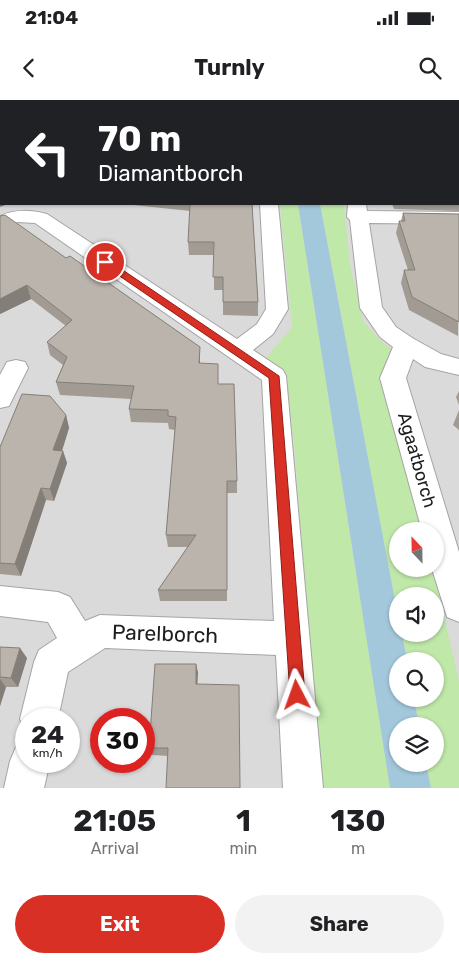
<!DOCTYPE html>
<html lang="en">
<head>
<meta charset="utf-8">
<style>
	:root { --surface:#fff; --page:#f2f2f2; --text:#202124; --muted:#757577; --accent:#d93025 }
	body { margin:0; font-family:Rubik,sans-serif; background:var(--page); color:var(--text); height:100vh; display:flex; flex-direction:column; font-size:19px; white-space:nowrap }
	* { box-sizing:border-box; margin:0 }
	p { font-size:16px; color:var(--muted) }
	.icon { flex:none; width:28px; height:28px; fill:none; stroke:currentColor; stroke-width:2; stroke-linecap:round; stroke-linejoin:round }
	.map { position:relative; height:688px; overflow:hidden }
	.side { display:flex; flex-direction:column; background:var(--surface); flex:1 }
	.side>* { flex:none }
	.guide { position:absolute; left:0px; top:0px; width:460px; height:105px; box-shadow:0 1px 4px #0004; background:#202124; color:#fff; overflow:hidden }
	.needle { width:32px; rotate:338deg }
	.buttons { position:absolute; left:389px; top:422px; display:grid; gap:10px }
	.buttons a { display:grid; place-items:center; width:55px; height:55px; border-radius:50%; background:var(--surface); box-shadow:0 1px 4px #0004; font-size:25px }
	.speed { position:absolute; left:15px; top:608px; display:flex; gap:10px; font-size:25px; font-weight:700; text-align:center }
	.speed>* { display:grid; place-content:center; width:65px; height:65px; border-radius:50%; background:var(--surface); box-shadow:0 1px 4px #0004; line-height:1 }
	.speed small { font-size:12px; font-weight:400 }
	.speed .limit { border:8px solid #d22; background:#fff; color:#111 }
	.pin { position:absolute; display:grid; place-items:center; width:42px; height:42px; color:#fff; margin:-21px; border:2px solid #fff; border-radius:50%; box-shadow:0 1px 5px #0007 }
	.me { position:absolute; width:55px; margin:-28px; rotate:356deg; stroke-linejoin:round; filter:drop-shadow(0 0 4px #0008) }
	.turn { display:flex; align-items:center; gap:18px; height:105px; padding:0 15px; font-size:22px }
	.turn .icon { width:65px; height:65px; stroke-width:2.5 }
	.turn b { display:block; font-size:35px; line-height:42px }
	.eta { display:flex; justify-content:space-evenly; align-items:center; height:85px; text-align:center }
	.eta b { font-size:30px; font-weight:700; line-height:35px }
	.button { display:flex; gap:10px; margin-top:auto; padding:10px 15px }
	.button a { flex:1; height:58px; border-radius:30px; background:var(--accent); color:#fff; font-size:20px; font-weight:700; line-height:58px; text-align:center }
	.button a+a { background:var(--page); color:var(--text) }
	.status { display:flex; justify-content:space-between; align-items:center; height:35px; padding:0 25px; background:var(--surface); direction:ltr }
	.status svg { height:14px; fill:currentColor }
	header { display:flex; justify-content:space-between; align-items:center; height:65px; padding:0 15px; background:var(--surface); font-size:22px; font-weight:700 }
	.map>svg:first-child { display:block }
	.residential { fill:#dbdada; fill-rule:evenodd }
	.grass { fill:#c0e8a9 }
	.water { fill:#a3c8dc }
	.lines { fill:none; stroke-linecap:round; stroke-linejoin:round }
	.minor-casing { stroke:#a4a4a4; stroke-width:2 }
	.minor { fill:#fff; fill-rule:evenodd }
	.wall { fill:#a19b94 }
	.shaded-wall { fill:#837e78 }
	.building { fill:#bbb4ac; stroke:#837e78 }
	.route { fill:#d93025; stroke:#8d1f18 }
	.labels { text-anchor:middle; stroke-width:4; stroke-linejoin:round; paint-order:stroke }
	.street-label { font-size:18px; fill:#1d1d1d; stroke:#fff }
	.near-street-label { font-size:21px; fill:#1d1d1d; stroke:#fff }
</style>
</head>
<body>
<div class="status"><b>21:04</b><svg viewBox="0 0 49 12"><path d="M0 12V9h3v3zM5 12V6h3v6zM10 12V3h3v9zM15 12V0h3v12zM26 1h20v11H26zM47 4h2v5h-2z"/></svg></div>
<header><svg class="icon" aria-label="back" viewBox="0 0 24 24"><path d="M15 5l-7 7 7 7"/></svg>Turnly<svg class="icon" aria-label="search" viewBox="0 0 24 24"><circle cx="10" cy="10" r="6"/><path d="M15 15l6 6"/></svg></header>
<div class="map">
<svg width="459" height="688" viewBox="0 0 459 688">
	<rect width="100%" height="100%" fill="#eeece3"/>
	<!-- residential -->
	<path class="residential" d="M0,0H459V688H0ZM1,1H459V104H1ZM398,431H435V469H398ZM398,496H435V534H398ZM398,561H435V599H398ZM26,619H69V661H26ZM101,619H144V661H101ZM398,626H435V664H398Z"/>
	<!-- grass -->
	<path class="grass" d="M280,104H298L390,688H321L294,343L286,277L279,266L266,258L292,227Z
		M320,104H344L350,164L363,221L382,242L401,256L390,290L424,431H398V469H433L459,581V688H431L426,664H435V626H419L414,599H435V561H407L402,534H435V496H398L397,511Z"/>
	<!-- water -->
	<path class="water" d="M298,104H320L397,511L398,534H402L407,561H398V599H414L419,626H398V664H426L431,688H390Z"/>
	<g class="lines">
		<!-- minor casing -->
		<g class="minor-casing">
			<path id="minor" d="M166,0H180V1H166Z
				M318,0H332V1H318Z
				M260,104H278L288,209L273,234L253,250L283,270L286,276L323,688H283L276,555L105,548L68,572L58,619H26V633L20,619L34,562L39,550L57,538L48,522L0,516V486L58,492L70,497L85,521L100,515L274,521L262,280L35,123L18,122L0,129V116C15,109 30,110 47,114L237,239L257,224L266,209Z
				M348,104H366L367,111L459,112V124L369,123L382,207L396,227L414,239L441,254L459,259V275L425,267L413,259L406,278L459,452V522L447,517L432,469H435V431H422L380,278L393,247L380,237L360,208L350,120L347,117Z
				M16,260L25,262L28,268L9,306L0,308V275L7,262Z
				M26,643V661H50L44,688H4L10,661L16,647Z"/>
		</g>
		<!-- minor -->
		<use href="#minor" class="minor"/>
	</g>
	<!-- wall -->
	<path class="wall" d="M180,0H258V1H180Z
		M347,0H459V111L394,109L392,104H459V1H347Z
		M124,104H252L258,202V216L223,215V190H214V155H189L188,142L190,111Z
		M403,113L459,114L458,236L409,210L401,183L404,170H408L396,133L399,121H401Z
		M0,116L200,260V263L218,284L237,381V393H227V501H160L158,490L188,447H168L166,435L175,330L169,329L168,323L131,322L129,309L131,299L60,295L56,282L63,265L50,255L47,242L66,226L31,199L0,214Z
		M459,291V305L456,297Z
		M459,310V330L453,325Z
		M66,315L69,328L62,351H63L67,363L54,401L46,400L21,476L0,474V347Z
		M0,547L27,558L18,587H6L0,606Z
		M196,564L198,573L168,656L152,655L149,648Z"/>
	<!-- shaded-wall -->
	<path class="shaded-wall" d="M96,0H134L129,1H91Z
		M0,27H1V38L0,39Z
		M1,92V104H8L0,107V93Z
		M27,185L31,199L0,214V199Z
		M200,247V260L199,277V263Z
		M66,315L69,328L58,363L53,350Z
		M63,351L67,363L54,401L50,389Z
		M41,388L46,400L21,476L15,464Z
		M20,548L27,558L18,587L11,578Z
		M196,564L198,573L197,593L196,584Z
		M0,579L6,587L0,606Z"/>
	<!-- building -->
	<path class="building" d="M0,0H96L91,1H1V27H0Z
		M352,0H459V98V1H353Z
		M0,35H1V92L0,93Z
		M190,104H252L258,202H223V177H213L214,142H188Z
		M403,113L459,114V222L412,197L404,170H415L399,121H405Z
		M5,115L66,158L70,156L200,247L199,263L218,264V284H234L237,381H227V490H158L196,435H166L176,317L168,316V310L129,309L134,286L56,282L67,257L47,242L72,220L27,185L0,199V116Z
		M22,294L50,296L66,315L53,350L63,351L50,389L41,388L15,464L0,463V347Z
		M0,547L20,548L11,578L0,577Z
		M155,564H196V584L239,585L240,688H166L168,648H149Z"/>
	<!-- route -->
	<path class="route" d="M102,160H108L279,276L305,595L303,600L297,602L292,600L290,595L269,278L102,164Z"/>
	<g class="labels">
		<!-- street labels -->
		<g class="street-label">
			<text transform="translate(417 360) rotate(74)" y="6">Agaatborch</text>
		</g>
		<!-- near-street labels -->
		<g class="near-street-label">
			<text transform="translate(165 534) rotate(2)" y="7">Parelborch</text>
		</g>
	</g>
</svg>
<div class="buttons">
<a><svg class="needle" viewBox="-14 -14 28 28"><path d="M0-13l5 13h-10z" fill="#e53935"/><path d="M0 13l5-13h-10z" fill="#757577"/></svg></a>
<a><svg class="icon" aria-label="sound" viewBox="0 0 24 24"><path d="M4 9h4l5-4v14l-5-4H4zM17 9q2 3 0 6"/></svg></a>
<a><svg class="icon" aria-label="search" viewBox="0 0 24 24"><circle cx="10" cy="10" r="6"/><path d="M15 15l6 6"/></svg></a>
<a><svg class="icon" aria-label="layers" viewBox="0 0 24 24"><path d="M12 4l9 5-9 5-9-5zM3 14l9 5 9-5"/></svg></a>
</div>
<div class="speed"><div>24<small>km/h</small></div><div class="limit">30</div></div>
<div class="pin" style="left:105px;top:162px;background:#d93025"><svg class="icon" aria-label="arrive" viewBox="0 0 24 24"><path d="M6 21V4h12l-3 4 3 4H6"/></svg></div>
<svg class="me" style="left:297px;top:595px" viewBox="-20 -20 40 40"><path d="M0-17L14 15 0 8-14 15z" fill="#d93025" stroke="#fff" stroke-width="4"/></svg>
<div class="guide">
<div class="turn"><svg class="icon" aria-label="left" viewBox="0 0 24 24"><path d="M17 20v-9H6M10 6l-5 5 5 5"/></svg><div><b>70 m</b>Diamantborch</div></div>
</div>
</div>
<section class="side">
<div class="eta">
<div><b>21:05</b><p>Arrival</p></div>
<div><b>1</b><p>min</p></div>
<div><b>130</b><p>m</p></div>
</div>
<div class="button"><a>Exit</a><a>Share</a></div>
</section>
</body>
</html>
